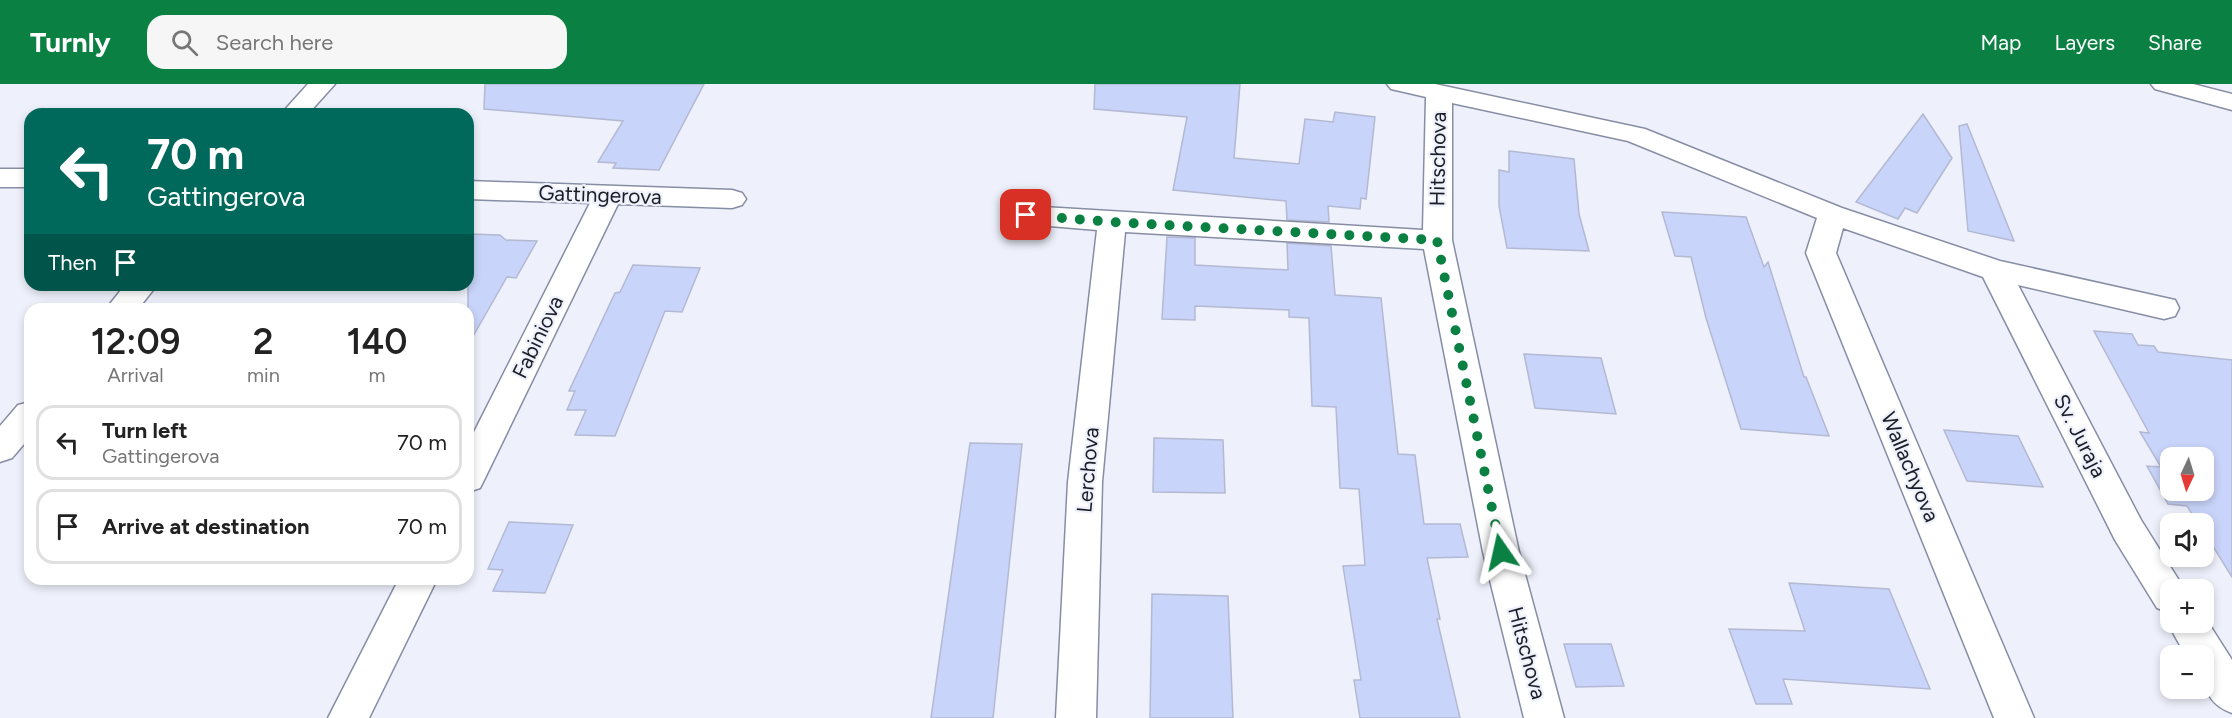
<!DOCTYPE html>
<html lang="en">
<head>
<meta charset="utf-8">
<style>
	:root { --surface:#fff; --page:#f6f6f6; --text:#222; --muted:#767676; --line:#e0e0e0; --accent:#0b8043 }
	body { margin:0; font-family:Figtree,sans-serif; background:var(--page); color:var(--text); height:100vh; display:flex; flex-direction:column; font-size:22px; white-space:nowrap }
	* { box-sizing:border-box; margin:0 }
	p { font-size:20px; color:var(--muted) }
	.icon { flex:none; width:33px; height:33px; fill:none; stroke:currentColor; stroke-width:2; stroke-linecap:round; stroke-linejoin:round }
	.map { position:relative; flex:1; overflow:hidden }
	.side { position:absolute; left:24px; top:219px; width:450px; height:282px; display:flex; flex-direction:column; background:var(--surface); border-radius:18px; box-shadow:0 3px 9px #0003 }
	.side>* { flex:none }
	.guide { position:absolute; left:24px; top:24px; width:450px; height:183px; border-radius:18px; box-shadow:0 3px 9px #0003; background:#00695c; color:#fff; overflow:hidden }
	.needle { width:39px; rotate:184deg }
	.fabs { position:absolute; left:2160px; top:363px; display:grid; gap:12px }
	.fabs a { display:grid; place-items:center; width:54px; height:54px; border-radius:12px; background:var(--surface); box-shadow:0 3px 9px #0003; font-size:30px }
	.pin { position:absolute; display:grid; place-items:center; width:51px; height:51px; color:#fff; margin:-26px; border-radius:12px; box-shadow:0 3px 9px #0006 }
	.me { position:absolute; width:66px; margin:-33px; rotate:349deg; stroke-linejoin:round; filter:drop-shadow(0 0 4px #0008) }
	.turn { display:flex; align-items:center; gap:21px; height:126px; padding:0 24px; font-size:27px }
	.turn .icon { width:78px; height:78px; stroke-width:2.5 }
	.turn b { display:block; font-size:42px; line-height:51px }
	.then { display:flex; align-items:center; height:57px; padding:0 24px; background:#0003; gap:12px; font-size:22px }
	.eta { display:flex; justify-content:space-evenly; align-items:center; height:102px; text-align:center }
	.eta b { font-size:36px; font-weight:600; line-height:42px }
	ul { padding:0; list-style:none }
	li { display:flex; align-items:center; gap:18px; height:75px; margin:0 12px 9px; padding:0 12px; border:3px solid var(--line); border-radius:18px }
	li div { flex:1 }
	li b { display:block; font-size:22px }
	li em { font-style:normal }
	header { display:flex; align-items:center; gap:36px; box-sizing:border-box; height:84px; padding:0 30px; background:var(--accent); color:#fff }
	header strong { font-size:28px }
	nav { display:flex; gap:33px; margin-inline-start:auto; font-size:21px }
	.search { width:420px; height:54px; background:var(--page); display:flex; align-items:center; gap:15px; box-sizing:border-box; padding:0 21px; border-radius:18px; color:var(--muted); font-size:22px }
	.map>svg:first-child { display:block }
	.building { fill:#c9d4fa; stroke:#b3b9d2; stroke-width:1.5; fill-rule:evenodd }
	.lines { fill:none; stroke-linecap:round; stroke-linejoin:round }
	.minor-casing { stroke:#878da4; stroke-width:3 }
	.minor { fill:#fff; fill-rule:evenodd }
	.route { stroke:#0b8043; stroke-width:10; stroke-dasharray:0 18 }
	.labels { text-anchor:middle; stroke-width:4.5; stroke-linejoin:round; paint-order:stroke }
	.street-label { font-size:21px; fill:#1a1d25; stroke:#eef1fb }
</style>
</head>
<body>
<header>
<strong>Turnly</strong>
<div class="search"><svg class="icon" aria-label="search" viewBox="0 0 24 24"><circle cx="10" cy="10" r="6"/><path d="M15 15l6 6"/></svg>Search here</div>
<nav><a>Map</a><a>Layers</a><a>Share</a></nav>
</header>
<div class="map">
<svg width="2232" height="634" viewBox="0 0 2232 634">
	<rect width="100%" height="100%" fill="#eef1fb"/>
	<!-- building -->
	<path class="building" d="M485,0H704L659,86L613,84L616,79L598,78L623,37L484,25Z
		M1095,0H1240L1234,74L1299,80L1305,35L1333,38L1335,28L1375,33L1366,115L1361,114L1360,125L1328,122L1329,138L1287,136L1286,117L1173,106L1187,33L1094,25Z
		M1923,30L1952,74L1917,129L1905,124L1898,135L1856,118Z
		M1967,40L2014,157L1968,147L1959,42Z
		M1509,67L1574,75L1579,130L1589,167L1507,164L1499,122V86L1509,88Z
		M1662,128L1746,133L1764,183L1768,178L1804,293H1806L1829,352L1741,345L1706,234L1691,173L1675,172Z
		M468,150L500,151L506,156L537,157L516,194L507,193L468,261Z
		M1167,153L1195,154V181L1288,186L1287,159L1331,162L1335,211L1381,214L1398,370L1415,371L1424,440H1460L1468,473L1427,474L1440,535H1437L1460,634H1360L1354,596H1361L1343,482L1365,481L1359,405L1340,404L1336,323L1312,322L1309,234L1289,233V226L1195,222V236L1162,235Z
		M633,181L700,184L682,228L665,227L615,352L575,351L586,326H567L575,307H569L615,209L620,208Z
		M2094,247L2132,250L2138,261L2154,262L2158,268L2232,276V493L2204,448V440H2198L2187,422L2168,420L2147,382L2161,383L2140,348L2149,349ZM2170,374H2204V406H2170Z
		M1524,270L1601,274L1616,330L1535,324Z
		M1944,346L2018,352L2043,403L1967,397Z
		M1154,354L1223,356L1225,409L1153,408Z
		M970,359L1022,360L993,634H931Z
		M509,438L573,441L545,509L493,507L503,486L488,485Z
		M1789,499L1889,505L1930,605L1783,595L1792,620H1756L1729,545L1805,547Z
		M1152,510L1228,512L1233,634H1150Z
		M1564,560H1611L1624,602L1576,603Z"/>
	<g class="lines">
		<!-- minor casing -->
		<g class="minor-casing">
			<path id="minor" d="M308,0H335L308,30H281Z
				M1387,0H1435L1645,45L1842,124L2000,177L2175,216L2179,224L2175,232L2164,235L2018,201L2141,436L2185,506H2170V529L2157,524L2115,456L1983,193L1843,144L1836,169L2034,634H1994L1806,169L1817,134L1628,57L1452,19V156L1519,468L1564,634H1524L1483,468L1424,165L1125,148L1102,398L1096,634H1056L1068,398L1097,146L1026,140L1016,137L1012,131L1016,125L1026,122L1423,146L1426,13L1391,5Z
				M2151,0H2193L2232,10V26L2155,5Z
				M0,85H30V103H0Z
				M468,97L732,106L742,109L746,115L742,121L732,124L618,120L485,394L480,404L468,408V360L590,119L468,115Z
				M125,201H157L138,225H106Z
				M30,318V353L12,374L0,378V342L18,321Z
				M399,495H437L369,634H328Z
				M2170,530V538H2204V532L2232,576V629C2203,618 2204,599 2204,572H2186L2167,538Z"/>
		</g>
		<!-- minor -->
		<use href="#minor" class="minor"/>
	</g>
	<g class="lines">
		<!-- route -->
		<path class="route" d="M1026,131L1112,138L1437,156L1501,468"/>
	</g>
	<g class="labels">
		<!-- street labels -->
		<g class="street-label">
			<text transform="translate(1438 75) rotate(-89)" y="7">Hitschova</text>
			<text transform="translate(600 111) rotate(2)" y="7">Gattingerova</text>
			<text transform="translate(538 253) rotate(-64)" y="7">Fabiniova</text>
			<text transform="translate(2080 352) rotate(63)" y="7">Sv. Juraja</text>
			<text transform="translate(1910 383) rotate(67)" y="7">Wallachyova</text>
			<text transform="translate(1088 386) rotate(-85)" y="7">Lerchova</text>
			<text transform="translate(1527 569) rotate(75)" y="7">Hitschova</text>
		</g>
	</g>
</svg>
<div class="fabs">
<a><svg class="needle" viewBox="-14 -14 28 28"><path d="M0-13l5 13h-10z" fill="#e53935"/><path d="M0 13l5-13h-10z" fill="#767676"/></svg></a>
<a><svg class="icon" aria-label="sound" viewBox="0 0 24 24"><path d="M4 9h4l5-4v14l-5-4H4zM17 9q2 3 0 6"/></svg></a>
<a>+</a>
<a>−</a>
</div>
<div class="pin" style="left:1026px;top:131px;background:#d93025"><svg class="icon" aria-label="arrive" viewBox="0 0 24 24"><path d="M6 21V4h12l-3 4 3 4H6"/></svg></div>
<svg class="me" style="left:1501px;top:468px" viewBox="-20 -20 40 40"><path d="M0-17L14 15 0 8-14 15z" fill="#0b8043" stroke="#fff" stroke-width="4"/></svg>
<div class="guide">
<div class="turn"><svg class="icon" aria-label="left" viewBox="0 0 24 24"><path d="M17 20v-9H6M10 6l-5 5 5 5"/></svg><div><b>70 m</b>Gattingerova</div></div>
<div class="then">Then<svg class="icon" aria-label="arrive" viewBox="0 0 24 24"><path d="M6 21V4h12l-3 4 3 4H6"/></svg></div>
</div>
<section class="side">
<div class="eta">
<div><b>12:09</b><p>Arrival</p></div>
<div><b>2</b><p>min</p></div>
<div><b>140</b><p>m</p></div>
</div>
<ul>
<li><svg class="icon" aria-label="left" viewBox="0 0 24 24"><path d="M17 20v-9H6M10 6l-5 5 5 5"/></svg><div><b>Turn left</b><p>Gattingerova</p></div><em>70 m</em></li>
<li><svg class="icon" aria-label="arrive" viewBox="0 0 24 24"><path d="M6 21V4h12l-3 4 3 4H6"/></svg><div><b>Arrive at destination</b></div><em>70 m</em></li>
</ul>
</section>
</div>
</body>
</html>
